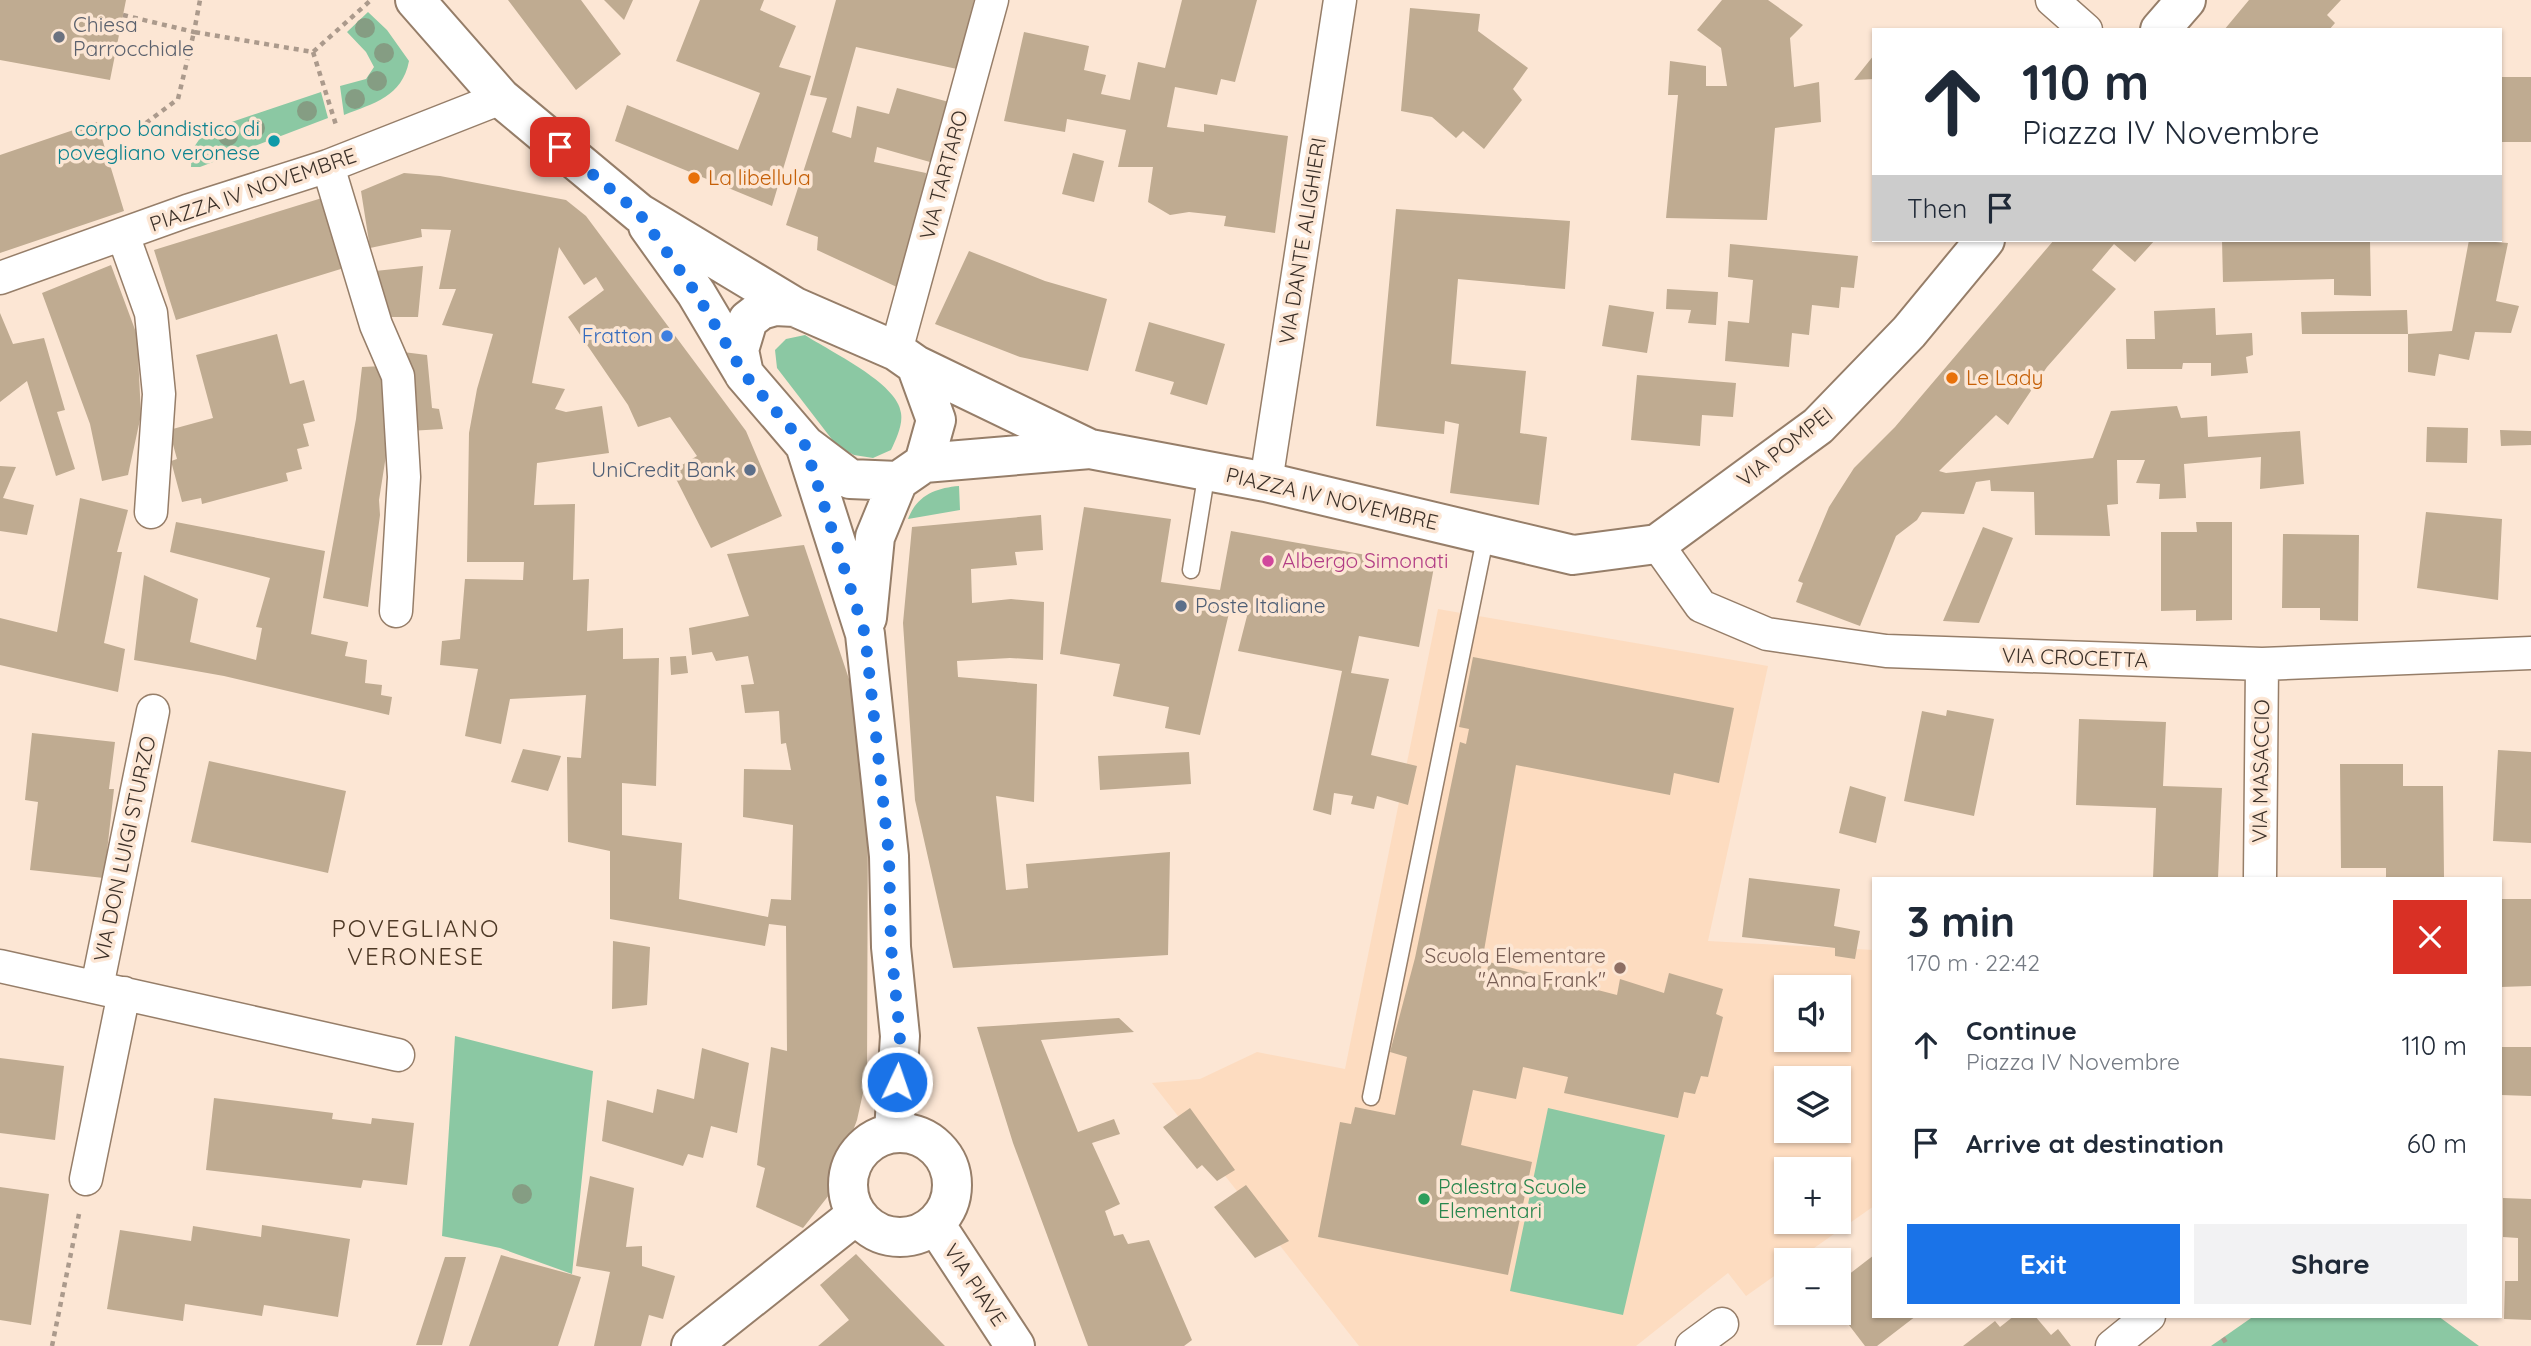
<!DOCTYPE html>
<html lang="en">
<head>
<meta charset="utf-8">
<style>
	:root { --surface:#fff; --page:#f2f2f3; --text:#1f2937; --muted:#747a83; --accent:#1a73e8 }
	body { margin:0; font-family:Quicksand,sans-serif; background:var(--page); color:var(--text); height:100vh; display:flex; flex-direction:column; font-size:26px; white-space:nowrap }
	* { box-sizing:border-box; margin:0 }
	p { font-size:23px; color:var(--muted) }
	.icon { flex:none; width:38px; height:38px; fill:none; stroke:currentColor; stroke-width:2; stroke-linecap:round; stroke-linejoin:round }
	.map { position:relative; flex:1; overflow:hidden }
	.panel { position:absolute; left:1872px; top:877px; width:630px; height:441px; display:flex; flex-direction:column; background:var(--surface); border-radius:0px; box-shadow:0 2px 5px #0004 }
	.panel>* { flex:none }
	.top-card { position:absolute; left:1872px; top:28px; width:630px; height:214px; border-radius:0px; box-shadow:0 2px 5px #0004; background:#fff; color:var(--text); overflow:hidden }
	.buttons { position:absolute; left:1774px; top:975px; display:grid; gap:14px }
	.buttons a { display:grid; place-items:center; width:77px; height:77px; border-radius:0px; background:var(--surface); box-shadow:0 2px 5px #0004; font-size:35px }
	.pin { position:absolute; display:grid; place-items:center; width:60px; height:60px; color:#fff; margin:-30px; border-radius:14px; box-shadow:0 4px 10px #0006 }
	.me { position:absolute; width:77px; margin:-38px; rotate:3deg; stroke-linejoin:round; filter:drop-shadow(0 0 5px #0008) }
	.turn { display:flex; align-items:center; gap:24px; height:147px; padding:0 35px; font-size:32px }
	.turn .icon { width:91px; height:91px; stroke-width:2.5 }
	.turn b { display:block; font-size:49px; line-height:60px }
	.then { display:flex; align-items:center; height:66px; padding:0 35px; background:#0003; gap:14px; font-size:26px }
	.round { display:grid; place-items:center; flex:none; width:74px; height:74px; border-radius:0px; background:var(--page) }
	.headline { display:flex; align-items:center; justify-content:space-between; height:119px; padding:0 35px }
	h1 { font-size:42px; font-weight:800; line-height:52px }
	.cta { display:flex; gap:14px; margin-top:auto; padding:14px 35px }
	.cta a { flex:1; height:80px; border-radius:0px; background:var(--accent); color:#fff; font-size:28px; font-weight:800; line-height:80px; text-align:center }
	.cta a+a { background:var(--page); color:var(--text) }
	ul { padding:0; list-style:none }
	li { display:flex; align-items:center; gap:21px; height:98px; padding:0 35px }
	li div { flex:1 }
	li b { display:block; font-size:26px }
	li em { font-style:normal }
	.map>svg:first-child { display:block }
	.built { fill:#fddcc0; fill-rule:evenodd }
	.green { fill:#8bc8a3 }
	.building { fill:#bfab91 }
	.lines { fill:none; stroke-linecap:round; stroke-linejoin:round }
	.service-casing { stroke:#967e69; stroke-width:19 }
	.minor-casing { stroke:#967e69; stroke-width:35 }
	.tertiary-casing { stroke:#967e69; stroke-width:42 }
	.path { stroke:#ab9a8c; stroke-width:4.5; stroke-dasharray:5 5; stroke-linecap:butt }
	.service { stroke:#fff; stroke-width:16 }
	.minor { stroke:#fff; stroke-width:32 }
	.tertiary { stroke:#fff; stroke-width:38 }
	.tree { fill:#859d83 }
	.route { stroke:#1a73e8; stroke-width:12; stroke-dasharray:0 21.6 }
	.worship-dot { fill:#6b7280; stroke:#fce6d4; stroke-width:2.5 }
	.culture-dot { fill:#0f9aa8; stroke:#fce6d4; stroke-width:2.5 }
	.food-dot { fill:#e8710a; stroke:#fce6d4; stroke-width:2.5 }
	.shop-dot { fill:#3f7fe0; stroke:#fce6d4; stroke-width:2.5 }
	.service-dot { fill:#5c6f8a; stroke:#fce6d4; stroke-width:2.5 }
	.hotel-dot { fill:#d1479c; stroke:#fce6d4; stroke-width:2.5 }
	.education-dot { fill:#8d6e63; stroke:#fce6d4; stroke-width:2.5 }
	.leisure-dot { fill:#2e9e5b; stroke:#fce6d4; stroke-width:2.5 }
	.labels { text-anchor:middle; stroke-width:7; stroke-linejoin:round; paint-order:stroke }
	.worship-label { font-size:21px; fill:#5b616d; stroke:#fce6d4; text-anchor:start }
	.culture-label { font-size:21px; fill:#0d838f; stroke:#fce6d4; text-anchor:end }
	.street-label { font-size:21px; fill:#3c3129; stroke:#fce6d4 }
	.food-label { font-size:21px; fill:#c56008; stroke:#fce6d4; text-anchor:start }
	.shop-label { font-size:21px; fill:#366cbe; stroke:#fce6d4; text-anchor:end }
	.service-label { font-size:21px; fill:#4e5e75; stroke:#fce6d4; text-anchor:end }
	.hotel-label { font-size:21px; fill:#b23c85; stroke:#fce6d4; text-anchor:start }
	.education-label { font-size:21px; fill:#785e54; stroke:#fce6d4; text-anchor:end }
	.leisure-label { font-size:21px; fill:#27864d; stroke:#fce6d4; text-anchor:start }
	.quarter-label { font-size:24px; letter-spacing:2px; fill:#4d3825; stroke:#fce6d4 }
</style>
</head>
<body>
<div class="map">
<svg width="2531" height="1346" viewBox="0 0 2531 1346">
	<rect width="100%" height="100%" fill="#fce6d4"/>
	<!-- built -->
	<path class="built" d="M1438,609L1768,666L1708,941L1874,950V1206L1797,1260H1787V1267L1746,1296L1728,1273L1636,1346H1359L1152,1083L1200,1079L1257,1052L1345,1069ZM1787,987H1839V1040H1787ZM1787,1078H1839V1130H1787ZM1787,1169H1839V1222H1787Z"/>
	<!-- green -->
	<path class="green" d="M368,12L387,30L409,61C402,97 374,103 344,115L340,86L366,79L374,67L366,52L347,32Z
		M321,92L328,118L200,167H191L192,150L205,131Z
		M805,335C829,351 898,383 901,413C903,425 896,439 891,450L873,458L854,455L837,446L777,368L775,350L786,339Z
		M959,486L960,510L908,519C917,495 936,488 959,486Z
		M455,1036L593,1071L572,1274L500,1248L442,1236Z
		M1548,1108L1665,1135L1623,1315L1510,1291Z
		M2254,1316H2438L2479,1346H2211Z"/>
	<!-- building -->
	<path class="building" d="M0,0H126L110,80L0,60Z
		M508,0H581L621,54L576,90Z
		M604,0H633L624,20Z
		M700,0H764L760,10L796,26L779,67L811,76L772,206L615,141L627,105L738,150L760,93L676,61Z
		M836,0H974L957,69L856,47L832,132L851,138L857,106L889,114L897,88L949,102L930,162L877,147L874,162L926,173L922,220L899,288L817,250L818,237L786,225L827,98L810,95Z
		M1182,0H1257L1235,82L1221,79L1217,95L1175,87L1167,127L1204,132V124L1288,136L1275,233L1224,226L1226,216L1189,212L1170,215L1148,202L1153,167H1118L1126,130L1067,119L1065,132L1004,121L1024,32L1089,46L1084,70L1106,75L1101,94L1130,100L1138,62L1165,68Z
		M1722,0H1768L1803,25L1790,38L1794,87L1819,82L1821,122L1775,128L1767,220L1666,218L1678,95H1668L1670,61L1706,66V86H1727L1721,48L1697,30Z
		M2249,0H2341L2327,15L2335,23L2329,30H2224Z
		M1410,8L1480,14L1478,31L1528,68L1513,89L1522,100L1484,149L1463,131L1456,138L1432,117L1401,111Z
		M1874,55V79L1854,80Z
		M2501,77H2531V142H2501Z
		M97,122L124,211L0,253V155Z
		M1073,153L1104,161L1094,202L1062,194Z
		M404,173L440,176L566,200L586,216L746,431L782,516L711,548L672,471L697,456L670,417L638,427L628,405L568,317L604,290L596,277L584,285L559,247L532,383L565,389L555,409L566,412L602,406L609,453L537,463L534,505L575,504L573,580L589,579L587,631L623,628V659L659,658L656,786L622,783V835L682,843L679,899L768,917L771,899L791,900L793,825L743,817L744,769L791,770L786,743L781,744L779,711L745,713L741,685L754,684L748,656L716,661L712,652L692,655L689,628L749,616L727,554L804,545L852,688L868,802L867,1075L857,1120L829,1195L803,1228L756,1207L765,1168L757,1165L771,1047L787,1051L786,926L769,924L765,946L610,919V851L568,842L567,757L581,758L586,695L510,699L501,744L465,736L478,669L440,665L442,641L460,639L465,579L523,580L524,562H467L469,433L477,389L493,334L442,325L456,289H439L451,230L421,229L422,237L370,248L361,191Z
		M322,198L344,268L176,320L154,250Z
		M1396,209L1570,221L1565,289L1458,279L1451,364L1526,371L1520,433L1547,437L1539,505L1450,493L1459,424L1445,421L1444,434L1376,426Z
		M2054,240H2155L2135,262L2114,244L2092,270L2116,289L2047,367L2008,425L1996,415L1939,471L1946,473L2093,458L2111,411L2177,406L2181,418L2207,416L2208,437L2300,431L2304,484L2260,489L2261,457L2184,464L2186,498L2159,499L2160,484L2136,483L2145,460H2117L2118,504L2107,505L2110,536L2035,535L2034,492L1991,491L1990,480L1976,482L1964,514L1922,512L1917,520L1896,536L1860,626L1796,602L1803,583L1798,581L1829,507L1854,468L1895,427Z
		M2222,240H2370L2371,296L2334,295V279L2223,282Z
		M2469,240L2508,243L2496,301L2519,306L2511,333L2475,332L2469,360L2439,354L2435,376L2408,372V334H2302L2301,312L2407,310L2408,334L2452,331Z
		M1730,244L1858,256L1854,288L1841,287L1839,308L1812,305L1809,335L1792,333L1789,367L1725,361L1728,321L1749,323L1753,280L1728,277Z
		M969,251L1045,281L1107,299L1088,371L1020,357L935,324Z
		M111,265L137,335L141,415L128,475L102,481L90,424L42,293Z
		M423,266L418,317H388L375,271Z
		M1667,289L1718,292L1716,325L1688,323L1691,310L1666,309Z
		M1609,305L1654,312L1647,353L1602,346Z
		M2215,308L2216,335L2252,333L2253,355L2246,357L2248,373L2211,376V363H2183L2182,369H2127L2126,339H2155L2154,311Z
		M0,313L13,344L44,338L65,410L57,412L75,469L56,476L27,381L0,402Z
		M1149,322L1225,344L1207,405L1170,394L1174,382L1135,371Z
		M277,334L290,384L304,380L315,421L303,424L309,446L297,449L302,469L286,473L288,481L202,504L201,498L182,502L171,461L177,459L169,430L213,418L196,355Z
		M403,352L427,355L432,408L439,409L443,429L409,431Z
		M384,366L390,430L379,500L380,515L368,607L323,598L356,419L362,367Z
		M1637,375L1736,383L1733,417L1702,415L1700,446L1631,440Z
		M2427,427L2468,428L2467,463L2426,462Z
		M2500,430L2531,431V445L2501,446Z
		M0,466L16,467L3,498L34,505L27,535L0,531Z
		M80,498L128,510L117,552H122L104,643L125,649L118,692L0,665V618L57,632Z
		M1084,507L1171,519L1161,582L1220,590L1231,531L1434,567L1419,647L1359,636L1351,673L1389,679L1371,755L1417,766L1408,805L1377,796L1374,809L1351,804L1353,796L1334,793L1331,815L1313,810L1342,671L1238,651L1247,616L1229,613L1200,735L1165,728L1169,707L1113,696L1120,664L1060,654Z
		M2426,512L2502,519L2498,600L2417,588Z
		M1041,515L1043,550L1015,552L1017,565L971,569L972,603L1011,599L1044,602L1043,660L1010,658L957,661L958,677L1037,684L1034,802L996,796L1006,890L1028,888L1026,864L1170,852L1168,955L953,968L915,800L903,623L912,527Z
		M176,522L325,551L311,634L348,642L345,656L367,660L365,683L382,685L381,695L392,697L389,715L224,676L134,660L144,575L198,599L190,642L256,660L262,628L256,627L270,578L170,552Z
		M2196,522H2232V620L2196,621V610L2161,611V532H2197Z
		M1983,527L2013,538L1979,623L1943,621Z
		M2283,534L2359,535L2358,621L2320,620V608H2282Z
		M686,656L688,673L671,675L670,657Z
		M1473,657L1734,708L1719,783L1674,773L1670,795L1516,765L1480,974L1486,975L1489,962L1617,995L1620,979L1664,993L1669,973L1723,989L1716,1014L1723,1017L1708,1077L1701,1076L1695,1094L1684,1092L1678,1118L1564,1093L1568,1077L1523,1067L1516,1099L1473,1090L1461,1145L1532,1162L1508,1275L1318,1237L1340,1122L1351,1124L1355,1107L1395,1115L1407,1057L1390,1052L1415,958L1460,742L1466,744L1469,729L1459,727Z
		M1947,710L1994,719L1974,816L1904,801L1922,711L1946,716Z
		M2079,719L2166,722L2163,786L2222,788L2218,878H2153L2156,808L2076,805Z
		M32,733L115,742L109,789H114L104,878L30,870L38,802L25,800Z
		M523,749L561,756L548,791L511,782Z
		M2498,750L2531,752V843L2493,841Z
		M1189,752L1191,784L1100,790L1098,756Z
		M209,761L346,791L328,873L191,842Z
		M2340,764H2403V786H2443L2444,877L2386,878V868H2341Z
		M1850,786L1886,797L1876,843L1839,833Z
		M1749,878L1840,889L1834,926L1860,931L1855,959L1835,956V948L1742,937Z
		M2501,899H2531V986L2501,987Z
		M613,941L650,947L647,1005L612,1009Z
		M1119,1018L1134,1032L1041,1040L1078,1132L1114,1119L1120,1134L1092,1143L1120,1204L1105,1211L1114,1236L1123,1234L1128,1244L1149,1240L1192,1340L1184,1346H1088L1013,1143L977,1027Z
		M2501,1047H2531V1096L2501,1095Z
		M702,1048L749,1063L737,1133L711,1126L703,1158L688,1154L683,1166L602,1141L607,1100L653,1113L657,1089L694,1099Z
		M0,1058L64,1066L55,1140L0,1133Z
		M214,1098L333,1113L332,1119L371,1124L372,1118L414,1123L407,1185L363,1180L361,1188L206,1170Z
		M1190,1108L1235,1170L1217,1181L1202,1165L1197,1169L1163,1127Z
		M590,1176L634,1188L626,1247L642,1246V1266L675,1276L663,1319L649,1315L641,1346H594L610,1272L576,1266Z
		M1246,1185L1289,1241L1255,1258L1214,1207Z
		M0,1187L49,1194L31,1325L0,1320Z
		M2503,1198L2531,1199V1320L2504,1319L2505,1281H2518V1238L2503,1237Z
		M262,1225L350,1239L338,1317L264,1305L262,1316L185,1304L183,1321L107,1309L120,1230L191,1241L193,1226L261,1237Z
		M856,1254L941,1342L945,1346H818L849,1320L820,1285Z
		M501,1255L581,1277L558,1346H469Z
		M1874,1255V1316H1916L1877,1346H1865L1839,1312V1282Z
		M445,1257H466L442,1345H416Z
		M2014,1316H2035L2051,1335L2058,1329L2071,1346H1963L1995,1321L2000,1327Z"/>
	<g class="lines">
		<!-- service casing -->
		<g class="service-casing">
			<path id="service" d="M1191,570L1207,471
				M1371,1097L1486,534"/>
		</g>
		<!-- minor casing -->
		<g class="minor-casing">
			<path id="minor" d="M2052,0L2086,30
				M328,166L376,325L398,376L404,477L396,611
				M123,235L151,313L159,394L151,512
				M0,278L187,211L328,166L501,98
				M896,351L992,0
				M1266,482L1340,0
				M1657,544L1701,606L1767,634L1886,651L2262,664L2531,653
				M2260,878L2262,664
				M0,966L398,1055
				M97,987L153,711
				M86,1179L124,993
				M1692,1346L1722,1324
				M2112,1346L2149,1316"/>
		</g>
		<!-- tertiary casing -->
		<g class="tertiary-casing">
			<path id="tertiary" d="M415,0L501,98L639,213L795,307L896,351L916,365L936,420L924,463L898,481L850,479L805,445L744,374L739,350L748,320L761,310L775,306L795,307
				M2160,30L2186,0
				M648,226L696,293L743,372
				M916,365L1090,449L1266,482L1573,555L1657,544L1818,426L1909,332L1985,240
				M805,445L865,634L889,856L891,947L900,1036L894,1132
				M924,463L1090,449
				M867,618L875,537L898,481
				M848 1185a52 52 0 1 1 104 0a52 52 0 1 1-104 0Z
				M935,1224L1015,1346
				M691,1346L856,1215"/>
		</g>
		<!-- path -->
		<path class="path" d="M123,15L194,32L200,0
			M313,52L336,125
			M146,123L178,99L194,32L313,52L371,0
			M2223,1338L2228,1346
			M52,1346L79,1214"/>
		<!-- service -->
		<use href="#service" class="service"/>
		<!-- minor -->
		<use href="#minor" class="minor"/>
		<!-- tertiary -->
		<use href="#tertiary" class="tertiary"/>
	</g>
	<!-- trees -->
	<g class="tree">
		<circle cx="365" cy="28" r="10"/>
		<circle cx="384" cy="53" r="10"/>
		<circle cx="377" cy="81" r="10"/>
		<circle cx="355" cy="99" r="10"/>
		<circle cx="307" cy="111" r="10"/>
		<circle cx="255" cy="128" r="10"/>
		<circle cx="228" cy="136" r="10"/>
		<circle cx="522" cy="1194" r="10"/>
	</g>
	<g class="lines">
		<!-- route -->
		<path class="route" d="M560,147L639,213L696,293L744,374L805,445L865,634L889,856L891,947L900,1036L897,1082"/>
	</g>
	<!-- markers -->
	<circle class="worship-dot" cx="59" cy="37" r="7"/>
	<circle class="culture-dot" cx="274" cy="141" r="7"/>
	<g class="food-dot">
		<circle cx="694" cy="178" r="7"/>
		<circle cx="1952" cy="378" r="7"/>
	</g>
	<circle class="shop-dot" cx="667" cy="336" r="7"/>
	<g class="service-dot">
		<circle cx="750" cy="470" r="7"/>
		<circle cx="1181" cy="606" r="7"/>
	</g>
	<circle class="hotel-dot" cx="1268" cy="561" r="7"/>
	<circle class="education-dot" cx="1620" cy="968" r="7"/>
	<circle class="leisure-dot" cx="1424" cy="1199" r="7"/>
	<g class="labels">
		<!-- worship labels -->
		<g class="worship-label">
			<text x="73" y="32">Chiesa<tspan x="73" dy="24">Parrocchiale</tspan></text>
		</g>
		<!-- culture labels -->
		<g class="culture-label">
			<text x="260" y="136">corpo bandistico di<tspan x="260" dy="24">povegliano veronese</tspan></text>
		</g>
		<!-- street labels -->
		<g class="street-label">
			<text transform="translate(944 175) rotate(-75)" y="7">VIA TARTARO</text>
			<text transform="translate(253 190) rotate(-19)" y="7">PIAZZA IV NOVEMBRE</text>
			<text transform="translate(1303 241) rotate(-81)" y="7">VIA DANTE ALIGHIERI</text>
			<text transform="translate(1785 447) rotate(-38)" y="7">VIA POMPEI</text>
			<text transform="translate(1332 499) rotate(13)" y="7">PIAZZA IV NOVEMBRE</text>
			<text transform="translate(2075 658) rotate(2)" y="7">VIA CROCETTA</text>
			<text transform="translate(2261 771) rotate(-89)" y="7">VIA MASACCIO</text>
			<text transform="translate(125 849) rotate(-78)" y="7">VIA DON LUIGI STURZO</text>
			<text transform="translate(975 1285) rotate(56)" y="7">VIA PIAVE</text>
		</g>
		<!-- food labels -->
		<g class="food-label">
			<text x="708" y="185">La libellula</text>
			<text x="1966" y="385">Le Lady</text>
		</g>
		<!-- shop labels -->
		<g class="shop-label">
			<text x="653" y="343">Fratton</text>
		</g>
		<!-- service labels -->
		<g class="service-label">
			<text x="736" y="477">UniCredit Bank</text>
			<text x="1195" y="613" text-anchor="start">Poste Italiane</text>
		</g>
		<!-- hotel labels -->
		<g class="hotel-label">
			<text x="1282" y="568">Albergo Simonati</text>
		</g>
		<!-- education labels -->
		<g class="education-label">
			<text x="1606" y="963">Scuola Elementare<tspan x="1606" dy="24">"Anna Frank"</tspan></text>
		</g>
		<!-- leisure labels -->
		<g class="leisure-label">
			<text x="1438" y="1194">Palestra Scuole<tspan x="1438" dy="24">Elementari</tspan></text>
		</g>
		<!-- quarter labels -->
		<g class="quarter-label">
			<text x="416" y="937">POVEGLIANO<tspan x="416" dy="28">VERONESE</tspan></text>
		</g>
	</g>
</svg>
<div class="buttons">
<a><svg class="icon" aria-label="sound" viewBox="0 0 24 24"><path d="M4 9h4l5-4v14l-5-4H4zM17 9q2 3 0 6"/></svg></a>
<a><svg class="icon" aria-label="layers" viewBox="0 0 24 24"><path d="M12 4l9 5-9 5-9-5zM3 14l9 5 9-5"/></svg></a>
<a>+</a>
<a>−</a>
</div>
<div class="pin" style="left:560px;top:147px;background:#d93025"><svg class="icon" aria-label="arrive" viewBox="0 0 24 24"><path d="M6 21V4h12l-3 4 3 4H6"/></svg></div>
<svg class="me" style="left:897px;top:1082px" viewBox="-20 -20 40 40"><circle r="17" fill="#1a73e8" stroke="#fff" stroke-width="3"/><path d="M0-11L8 9 0 5-8 9z" fill="#fff"/></svg>
<div class="top-card">
<div class="turn"><svg class="icon" aria-label="ahead" viewBox="0 0 24 24"><path d="M12 20V5M6 11l6-6 6 6"/></svg><div><b>110 m</b>Piazza IV Novembre</div></div>
<div class="then">Then<svg class="icon" aria-label="arrive" viewBox="0 0 24 24"><path d="M6 21V4h12l-3 4 3 4H6"/></svg></div>
</div>
<section class="panel">
<div class="headline"><div><h1>3 min</h1><p>170 m · 22:42</p></div><a class="round" style="background:#d93025;color:#fff"><svg class="icon" aria-label="close" viewBox="0 0 24 24"><path d="M6 6l12 12M18 6L6 18"/></svg></a></div>
<ul>
<li><svg class="icon" aria-label="ahead" viewBox="0 0 24 24"><path d="M12 20V5M6 11l6-6 6 6"/></svg><div><b>Continue</b><p>Piazza IV Novembre</p></div><em>110 m</em></li>
<li><svg class="icon" aria-label="arrive" viewBox="0 0 24 24"><path d="M6 21V4h12l-3 4 3 4H6"/></svg><div><b>Arrive at destination</b></div><em>60 m</em></li>
</ul>
<div class="cta"><a>Exit</a><a>Share</a></div>
</section>
</div>
</body>
</html>
